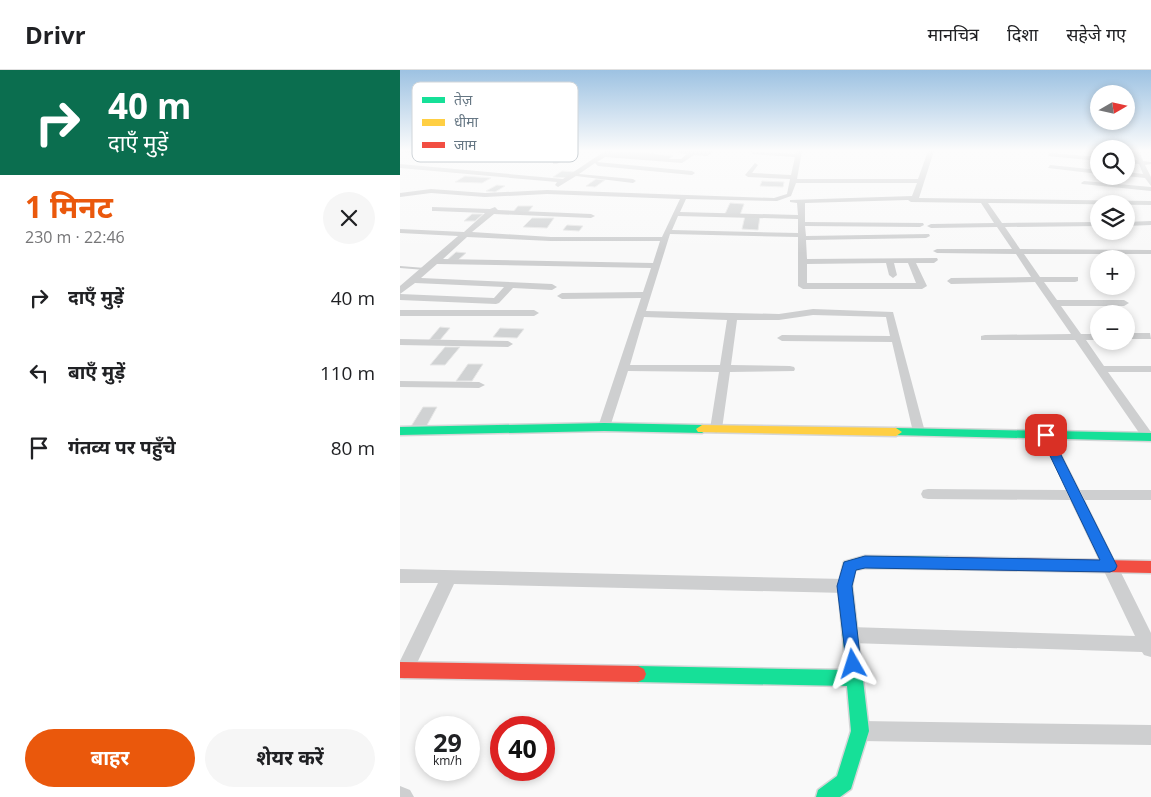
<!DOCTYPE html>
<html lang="hi">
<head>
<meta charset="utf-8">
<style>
	:root { --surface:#fff; --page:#f6f6f6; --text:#202124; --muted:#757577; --line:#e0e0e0; --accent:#ea580c }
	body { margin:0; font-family:"Open Sans","Noto Sans Devanagari",sans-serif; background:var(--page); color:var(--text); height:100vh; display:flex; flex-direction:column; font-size:19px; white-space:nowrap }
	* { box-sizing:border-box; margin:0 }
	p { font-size:16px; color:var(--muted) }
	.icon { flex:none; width:28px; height:28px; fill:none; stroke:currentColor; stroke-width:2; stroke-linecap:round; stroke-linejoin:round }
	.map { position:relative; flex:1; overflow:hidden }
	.details { display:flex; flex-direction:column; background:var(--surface); width:400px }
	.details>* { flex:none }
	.top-card { background:#0b6e4f; color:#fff; overflow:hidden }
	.needle { width:32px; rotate:81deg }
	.buttons { position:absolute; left:690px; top:15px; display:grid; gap:10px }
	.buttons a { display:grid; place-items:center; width:45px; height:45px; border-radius:50%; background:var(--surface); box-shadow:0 2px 8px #0003; font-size:25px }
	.speed { position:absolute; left:15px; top:646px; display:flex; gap:10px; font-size:25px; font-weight:700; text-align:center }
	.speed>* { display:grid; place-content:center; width:65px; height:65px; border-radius:50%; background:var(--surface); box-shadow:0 2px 8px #0003; line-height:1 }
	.speed small { font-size:12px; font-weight:400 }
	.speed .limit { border:8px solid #d22; background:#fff; color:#111 }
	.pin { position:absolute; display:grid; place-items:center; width:42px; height:42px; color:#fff; margin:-21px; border-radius:10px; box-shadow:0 2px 8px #0006 }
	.me { position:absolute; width:55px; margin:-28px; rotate:354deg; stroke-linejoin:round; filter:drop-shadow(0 0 4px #0008) }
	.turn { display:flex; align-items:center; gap:18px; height:105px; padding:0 25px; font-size:22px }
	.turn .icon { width:65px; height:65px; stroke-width:2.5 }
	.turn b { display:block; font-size:35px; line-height:42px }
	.round { display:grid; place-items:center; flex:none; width:52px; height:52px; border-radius:26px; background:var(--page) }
	.head { display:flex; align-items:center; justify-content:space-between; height:85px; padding:0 25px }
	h1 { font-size:30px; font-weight:700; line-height:38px; color:var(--accent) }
	.cta { display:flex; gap:10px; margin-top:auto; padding:10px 25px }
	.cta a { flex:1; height:58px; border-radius:30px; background:var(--accent); color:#fff; font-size:20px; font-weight:700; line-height:58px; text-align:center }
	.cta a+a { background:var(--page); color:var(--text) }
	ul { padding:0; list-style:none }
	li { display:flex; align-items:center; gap:15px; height:75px; padding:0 25px }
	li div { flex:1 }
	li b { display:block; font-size:19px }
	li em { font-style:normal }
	header { display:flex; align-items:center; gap:30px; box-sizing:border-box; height:70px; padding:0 25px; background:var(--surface); border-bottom:1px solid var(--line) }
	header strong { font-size:24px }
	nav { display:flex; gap:28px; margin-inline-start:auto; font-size:18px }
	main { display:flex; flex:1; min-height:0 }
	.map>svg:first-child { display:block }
	.building { fill:#d0d2d3; stroke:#e8e8e8 }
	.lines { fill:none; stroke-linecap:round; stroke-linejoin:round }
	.fast-casing { stroke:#d5d6d7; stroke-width:3 }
	.slow-casing { stroke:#d5d6d7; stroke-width:3 }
	.jam-casing { stroke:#d5d6d7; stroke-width:3 }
	.lane { fill:#cecfd0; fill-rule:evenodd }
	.street { fill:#cecfd0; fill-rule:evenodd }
	.fast { fill:#16e098; fill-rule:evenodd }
	.slow { fill:#ffcf43; fill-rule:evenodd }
	.jam { fill:#f24e42; fill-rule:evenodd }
	.route { fill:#1a73e8; stroke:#114b97 }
	.key { fill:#fff; stroke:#d1d6da; stroke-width:1 }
	.key-label { font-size:14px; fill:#657683 }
</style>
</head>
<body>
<header>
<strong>Drivr</strong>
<nav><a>मानचित्र</a><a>दिशा</a><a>सहेजे गए</a></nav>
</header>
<main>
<section class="details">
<div class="top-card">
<div class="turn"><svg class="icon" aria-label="right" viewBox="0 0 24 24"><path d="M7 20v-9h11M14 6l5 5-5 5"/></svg><div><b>40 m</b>दाएँ मुड़ें</div></div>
</div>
<div class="head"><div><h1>1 मिनट</h1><p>230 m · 22:46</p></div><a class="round"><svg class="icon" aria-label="close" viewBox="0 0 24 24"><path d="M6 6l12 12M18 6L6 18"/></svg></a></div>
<ul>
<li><svg class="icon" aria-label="right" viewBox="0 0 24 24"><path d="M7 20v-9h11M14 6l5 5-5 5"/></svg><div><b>दाएँ मुड़ें</b></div><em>40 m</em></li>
<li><svg class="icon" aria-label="left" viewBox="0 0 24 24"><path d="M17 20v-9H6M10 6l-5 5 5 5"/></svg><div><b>बाएँ मुड़ें</b></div><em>110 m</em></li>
<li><svg class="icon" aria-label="arrive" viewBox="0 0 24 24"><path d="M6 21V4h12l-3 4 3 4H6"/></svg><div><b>गंतव्य पर पहुँचे</b></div><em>80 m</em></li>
</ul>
<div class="cta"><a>बाहर</a><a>शेयर करें</a></div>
</section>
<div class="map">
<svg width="751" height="727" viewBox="0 0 751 727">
	<rect width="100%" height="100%" fill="#f9f9f9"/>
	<!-- building -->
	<path class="building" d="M215,81H231L273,86L268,90L211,84Z
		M162,101L175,102L167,108L153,107Z
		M65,106L91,108L82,113L55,112Z
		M196,109L205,110L195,117L186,116Z
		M362,111L384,112L383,117L360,116Z
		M97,115L105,116L95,122L86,121Z
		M330,133L344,134L340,145L325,144Z
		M118,136H133L128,142H113Z
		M72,144H83L75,151H64Z
		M345,146H360L358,160L342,159Z
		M132,148H154L147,158L123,157Z
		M167,155L183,156L179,161L163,160Z
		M56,182L66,183L58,190H47Z
		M40,257L50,258L40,270H29Z
		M100,258L124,259L117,268L93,267Z
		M45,277H60L45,295H30Z
		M68,294H83L72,311H56Z
		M23,337H37L26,357L10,358Z"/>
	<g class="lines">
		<!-- fast casing -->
		<g class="fast-casing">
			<path id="fast" d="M204,353L302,355L308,359L302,363L204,361L0,365V357Z
				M496,358L751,363V371L492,365L490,362Z
				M465,486L547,487L552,489L554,493L552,497L547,499L465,498L455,500L452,516L469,661L451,719L440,727H416L418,720L437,706L451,661L447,616L238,612L232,609L230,604L232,599L238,596L446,600L438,516L444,492Z"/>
		</g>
		<!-- slow casing -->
		<g class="slow-casing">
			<path id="slow" d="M302,355L496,358L502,362L496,366L298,362L296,359Z"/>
		</g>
		<!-- jam casing -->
		<g class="jam-casing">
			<path id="jam" d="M547,487L751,491V503L547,499L542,497L540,493L542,489Z
				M0,592L238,596L244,599L246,604L244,609L238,612L0,608Z"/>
		</g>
		<!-- lane -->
		<path class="lane" d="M0,196L25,198L27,199L25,200L0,198Z"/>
		<!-- street -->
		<path class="street" d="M0,81H21L41,85L38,87Z
			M133,81H141L127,90H123V88Z
			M168,81H175L157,94H153V92Z
			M205,81H213L210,84L267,89H281L287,84L278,83L277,81H315L307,86L294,85L282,93L205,87L197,92L292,101L295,103L292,105L198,96L195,93L179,104L233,109L236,111L233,113L176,106L158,117L155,115L157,112L0,98V94L163,109Z
			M350,81L395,84L396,81H402L397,109H518L528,81H534L519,128L751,131V135L588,133L602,153L699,152V156L605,157L620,179L751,180V184H624L640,207H678V211L675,212H644L657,230H724L729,233L724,236H661L681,264H699V270H686L704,296H751V302H708L751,362V370H744L675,270H581V266L585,265L671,264L635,212L551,214L547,211L551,208L631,207L616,184L537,183L533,181L537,179H612L597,157L531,158L527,156L531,154L594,153L581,133L511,132L508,130L405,133V152L523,153L524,155L520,157L405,156L406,166L529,164L530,166L526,168L406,170L407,189L537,188L538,190L534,193H516L527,216L522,219H403L398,216V167L270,164L246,241L379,244L413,239L493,242L525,362L519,366L513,362L492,272L382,271L377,268L382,265L490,266L486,247L413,245L379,250H337L331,295L390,296L394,297L395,299L394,301L330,302L322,359L316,363L310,359L319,302L228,301L210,357L204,361L198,357L241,228L162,229L157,226L162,223L243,222L251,198L37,194L21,208L152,214L157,217L152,220L113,218L99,233L96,234L0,230V224L94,228L104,217L15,213L0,224V216L58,166L0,163V159L64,162L85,143L35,141H32V137L90,139L95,137L98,140L191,144L195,146L191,148L94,144L72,162L151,167H262L280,129L147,124L85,127L31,123L0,127V123L31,119L85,123L147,120L374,128L387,124L390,109L348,107L345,105L355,93L358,95L352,103L391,105L395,87L353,84ZM396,113H517L512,126L390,130V132L397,133L398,145L280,142L286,129L377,131L391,126ZM278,146L398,149V163L272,160ZM67,167L151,171H260L253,193L43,189ZM486,193L489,205L493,208L497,205L494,193H508L516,213H407V194ZM244,247L327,250L320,295H230Z
			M733,81H739L743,91L751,92V94L745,95L751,107V116L745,108L726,106V102L743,104L739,94L726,93V89L737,90Z
			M650,83L699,87V91L648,86Z
			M650,95L699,100V104L648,98Z
			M684,111L751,117V121L682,114L681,113Z
			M751,151V155L726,156V152Z
			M0,240H134L139,243L134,246H0Z
			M726,263H750L751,269H726Z
			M0,269L108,271L113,274L108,277L0,275Z
			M0,311L79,312L85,315L79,318L0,317Z
			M646,361L652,365L680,420H751V430H685L751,563V587L744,585L742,582L450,573L444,570L441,565L444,560L450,557L735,566L670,430L528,429L523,428L521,424L523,420L528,419L666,420L640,365Z
			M0,499L445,509L451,511L453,516L451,521L445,523L54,514L11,606L5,609L0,607V591L38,513H0Z
			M460,651L751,655V675L460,671L453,668L450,661L453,654Z
			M0,716L10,720L14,727H0Z"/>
		<!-- fast -->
		<use href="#fast" class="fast"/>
		<!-- slow -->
		<use href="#slow" class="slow"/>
		<!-- jam -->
		<use href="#jam" class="jam"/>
	</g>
	<!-- sky -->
	<linearGradient id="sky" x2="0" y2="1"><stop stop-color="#9dc2e2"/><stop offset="0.44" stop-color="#fcfcfc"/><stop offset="1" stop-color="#fcfcfc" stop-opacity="0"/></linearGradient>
	<rect width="751" height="183" fill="url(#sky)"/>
	<!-- route -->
	<path class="route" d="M646,361L651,365L717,496L715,500L710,502L465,498L456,500L452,516L461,594L459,599L453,601L447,599L437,516L444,492L465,486L700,490L640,365Z"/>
	<!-- legend -->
	<rect x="12" y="12" width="166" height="80" rx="8" class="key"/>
	<rect x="22" y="27" width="23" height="6" fill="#16e098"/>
	<rect x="22" y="49" width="23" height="7" fill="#ffcf43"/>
	<rect x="22" y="72" width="23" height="6" fill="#f24e42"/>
	<g class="key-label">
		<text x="54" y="35">तेज़</text>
		<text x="54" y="57">धीमा</text>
		<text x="54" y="80">जाम</text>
	</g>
</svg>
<div class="buttons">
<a><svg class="needle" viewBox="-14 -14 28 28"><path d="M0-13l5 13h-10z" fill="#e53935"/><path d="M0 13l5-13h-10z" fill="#757577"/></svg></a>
<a><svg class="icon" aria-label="search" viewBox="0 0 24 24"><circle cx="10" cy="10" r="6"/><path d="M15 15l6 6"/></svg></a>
<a><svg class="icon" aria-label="layers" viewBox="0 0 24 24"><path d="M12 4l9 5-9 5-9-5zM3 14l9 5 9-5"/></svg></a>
<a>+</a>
<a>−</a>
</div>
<div class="speed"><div>29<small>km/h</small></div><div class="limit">40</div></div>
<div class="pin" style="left:646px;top:365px;background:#d93025"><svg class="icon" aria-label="arrive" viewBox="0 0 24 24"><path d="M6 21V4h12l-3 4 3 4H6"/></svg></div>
<svg class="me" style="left:453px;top:594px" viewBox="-20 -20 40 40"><path d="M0-17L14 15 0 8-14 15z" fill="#1a73e8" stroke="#fff" stroke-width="4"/></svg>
</div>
</main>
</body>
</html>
